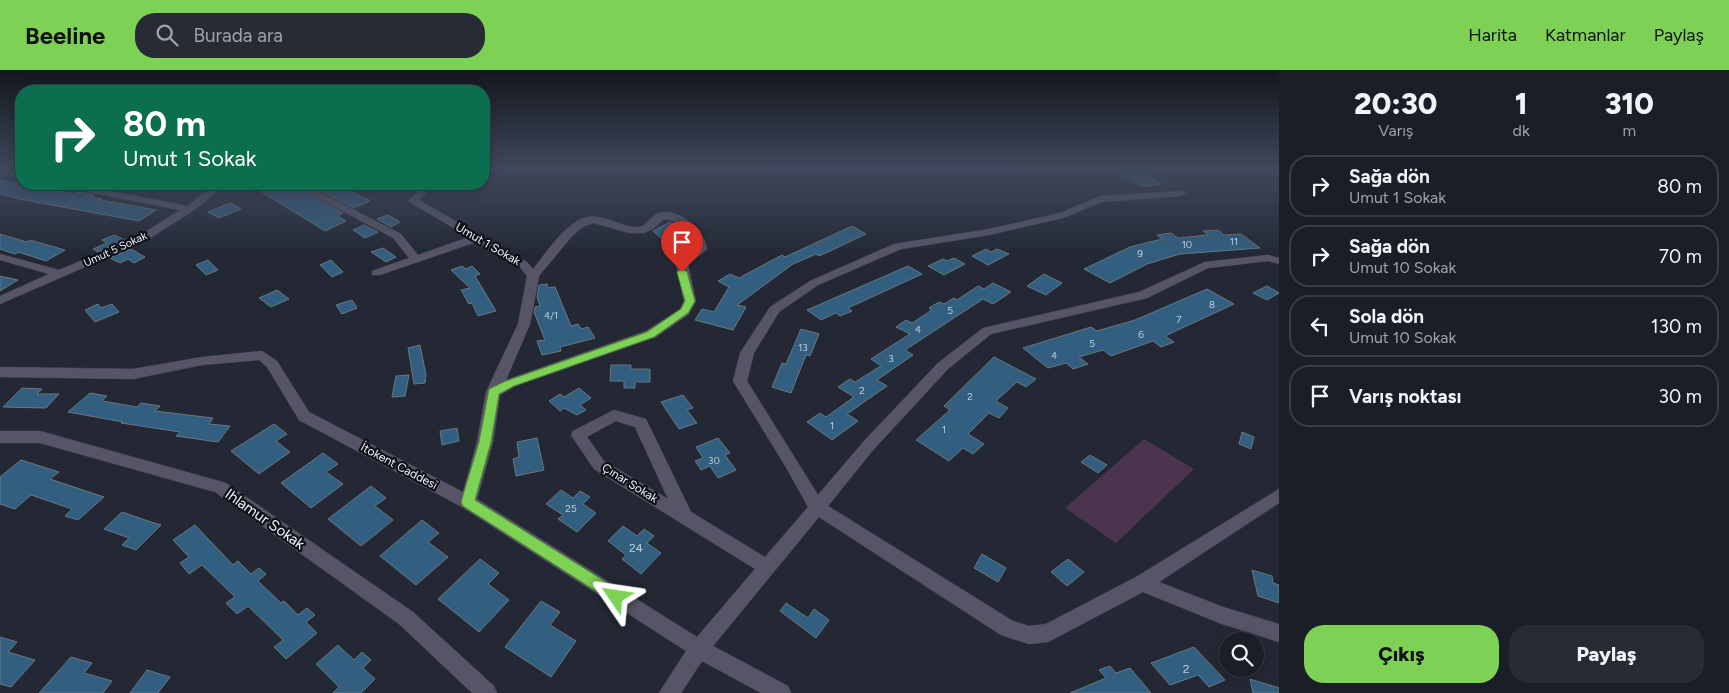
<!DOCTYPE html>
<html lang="tr">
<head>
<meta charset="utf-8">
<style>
	:root { --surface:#1a1e27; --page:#272b33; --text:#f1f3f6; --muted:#9fa2a7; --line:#383c44; --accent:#7dd154 }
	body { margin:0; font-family:Figtree,sans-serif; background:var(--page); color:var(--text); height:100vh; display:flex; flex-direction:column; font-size:19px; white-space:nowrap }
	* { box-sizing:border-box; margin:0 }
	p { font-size:16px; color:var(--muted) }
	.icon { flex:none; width:28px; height:28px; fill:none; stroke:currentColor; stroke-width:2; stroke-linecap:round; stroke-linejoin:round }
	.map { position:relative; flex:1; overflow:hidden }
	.details { display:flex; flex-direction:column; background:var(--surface); width:450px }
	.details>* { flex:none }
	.top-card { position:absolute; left:15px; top:15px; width:475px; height:105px; border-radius:20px; box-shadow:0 2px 12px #0003,0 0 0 1px var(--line); background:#0b6e4f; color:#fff; overflow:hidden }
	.buttons { position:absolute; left:1219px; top:562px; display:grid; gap:10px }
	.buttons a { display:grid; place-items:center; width:45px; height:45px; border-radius:50%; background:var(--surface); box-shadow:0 2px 12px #0003,0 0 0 1px var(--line); font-size:25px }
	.pin { position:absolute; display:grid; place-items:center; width:42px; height:42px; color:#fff; margin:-51px -21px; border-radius:50% 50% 50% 0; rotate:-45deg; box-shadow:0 0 5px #0007 }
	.pin .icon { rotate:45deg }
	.me { position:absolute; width:55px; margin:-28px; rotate:302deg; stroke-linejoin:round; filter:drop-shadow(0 0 4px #0008) }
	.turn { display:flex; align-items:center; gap:18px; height:105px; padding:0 25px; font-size:22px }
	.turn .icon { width:65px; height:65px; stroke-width:2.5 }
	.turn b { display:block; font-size:35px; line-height:42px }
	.eta { display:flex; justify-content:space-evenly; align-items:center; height:85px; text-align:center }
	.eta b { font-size:30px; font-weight:800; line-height:35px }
	.primary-button { display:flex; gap:10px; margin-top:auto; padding:10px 25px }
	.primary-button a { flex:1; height:58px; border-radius:20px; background:var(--accent); color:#111; font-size:20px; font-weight:800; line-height:58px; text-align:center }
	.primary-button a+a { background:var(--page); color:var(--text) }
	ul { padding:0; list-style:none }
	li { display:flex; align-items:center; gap:15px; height:62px; margin:0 10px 8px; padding:0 15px; border:2px solid var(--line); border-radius:20px }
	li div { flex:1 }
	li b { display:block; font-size:19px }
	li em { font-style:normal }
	header { display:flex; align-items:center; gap:30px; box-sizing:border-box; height:70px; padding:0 25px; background:var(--accent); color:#111 }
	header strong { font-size:24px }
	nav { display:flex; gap:28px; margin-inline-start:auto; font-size:18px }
	.search { width:350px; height:45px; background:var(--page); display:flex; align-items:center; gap:12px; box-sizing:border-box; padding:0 18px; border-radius:20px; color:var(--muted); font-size:19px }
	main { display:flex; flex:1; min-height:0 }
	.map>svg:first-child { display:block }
	.green { fill:#4a344e }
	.building { fill:#325f7f; stroke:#697781 }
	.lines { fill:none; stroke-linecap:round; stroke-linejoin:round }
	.minor-casing { stroke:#404450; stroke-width:1 }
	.minor { fill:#585468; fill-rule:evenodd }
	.route { fill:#7dd154; stroke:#518837 }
	.labels { text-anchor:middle; stroke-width:4.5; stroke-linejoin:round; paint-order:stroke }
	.number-label { font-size:10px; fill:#c0cedc }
	.far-street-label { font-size:11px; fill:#f0f3fb; stroke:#0e1116 }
	.street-label { font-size:12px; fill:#f0f3fb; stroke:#0e1116 }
	.near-number-label { font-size:12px; fill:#c0cedc }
	.near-street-label { font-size:15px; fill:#f0f3fb; stroke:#0e1116 }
</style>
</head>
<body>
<header>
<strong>Beeline</strong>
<div class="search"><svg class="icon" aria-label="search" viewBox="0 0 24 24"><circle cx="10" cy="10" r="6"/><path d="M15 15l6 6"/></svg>Burada ara</div>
<nav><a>Harita</a><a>Katmanlar</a><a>Paylaş</a></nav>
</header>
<main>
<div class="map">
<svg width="1279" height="623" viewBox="0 0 1279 623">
	<rect width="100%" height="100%" fill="#232834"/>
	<!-- green -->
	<path class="green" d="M1144,369L1194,399L1116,473L1065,438Z"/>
	<!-- building -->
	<path class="building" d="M1139,100L1162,114L1142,117L1120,102Z
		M0,110L74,124L78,122L94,125L91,127L102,129L101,130L156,140L139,151L24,130L0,124Z
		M249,114H290L343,143L337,146L346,151L325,161Z
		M308,114H339L370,131L354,138Z
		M230,133L241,139L219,148L208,142Z
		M388,145L400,152L391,157L377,149Z
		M670,152L681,160L661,168L653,161Z
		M364,155L378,162L365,168L353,160Z
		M852,156L866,164L828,182L819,186L816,184L793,194L737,235L746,237L733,260L695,250L702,239L714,242L729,217L718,211L730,204L739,208L782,185L785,187Z
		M1218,160L1224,165L1241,164L1260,178L1180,184L1147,194L1110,213L1084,199L1130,177L1162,169L1157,165L1171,163L1178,168L1208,165L1203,161Z
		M0,164L27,172L30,170L65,180L46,191L18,182L15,184L0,179Z
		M114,165L125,170L98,182L93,179L107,173L102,170Z
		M383,178L396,187L386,192L371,182Z
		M131,179L145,187L134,193L128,189L120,193L110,188Z
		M986,179L991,182L997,179L1009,184L988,195L972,186Z
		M954,188L965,194L944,205L928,196L943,189L947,191Z
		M208,190L218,200L206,205L196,195Z
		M331,190L343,202L332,207L320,195Z
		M462,196L466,199L472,196L480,204L475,206L496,241L478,246L472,233L469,234L461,220L470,218L451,200Z
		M908,196L922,204L848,238L852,241L840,246L836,243L821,250L807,240Z
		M1044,204L1062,213L1046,225L1027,216Z
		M0,206L18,210L0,221Z
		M993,213L1011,222L993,234L983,229L905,280L913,285L877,310L887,316L847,344L858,351L832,370L807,352L820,343L826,347L854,327L838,317L850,309L855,312L881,296L871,289L910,264L896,257L906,250L912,253L932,240L929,238L939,232L944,234L954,228L957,230L978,216L984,219Z
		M547,214L548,218L555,217L571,256L578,254L581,259L588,257L595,268L560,277L561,281L542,285L537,271L545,270L534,242L535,237L540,236L537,227L539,215Z
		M1267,216L1279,223L1267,230L1253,223Z
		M1207,219L1234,234L1165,266L1174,272L1161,277L1153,271L1111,286L1103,280L1079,287L1088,294L1073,299L1066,293L1048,298L1023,278L1091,257L1097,261L1135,250Z
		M277,220L289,229L271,237L259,228Z
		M352,230L357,238L342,244L336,235Z
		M98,234L101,238L112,234L119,242L95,252L85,240Z
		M801,259L819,264L810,286L806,285L791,323L772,317L782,293L786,294Z
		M420,275L426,305L425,313L414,314L408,278Z
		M994,287L1036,309L1026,317L1017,312L996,331L1008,338L999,348L989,343L968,364L984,374L973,384L963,378L949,391L916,370L950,340L944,336Z
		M611,295H631V299H650V312H635V318H624V311H610Z
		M409,305L405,326L392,327L396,306Z
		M22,318L42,319L37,324H59L46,338L3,337Z
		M579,318L591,328L580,335L586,340L577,345L564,338L560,341L549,331L560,324L564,327Z
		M90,323L107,326L102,331L137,337L141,333L160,336L155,341L213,348L209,354L230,356L218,372L176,366L180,362L121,353L123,352L68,342Z
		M683,325L693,338L687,340L697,353L679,359L661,332Z
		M274,354L287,364L276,371L290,382L259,404L231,381Z
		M457,358L459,371L442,375L440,361Z
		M1242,362L1254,367L1251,379L1239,374Z
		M537,368L544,400L516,406L513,389L519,387L517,372Z
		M718,368L730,383L725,385L736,400L718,408L710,396L701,400L695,391L703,388L696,377Z
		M323,383L338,394L326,402L343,414L311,438L281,413Z
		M1090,385L1107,395L1098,403L1081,392Z
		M21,390L59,402L50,409L104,427L78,450L65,446L72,439L31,425L15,439L0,434V407Z
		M371,416L386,428L375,436L393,450L361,476L328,449Z
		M561,420L573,428L580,421L590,427L583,434L596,443L577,462L558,449L563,445L546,434Z
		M122,442L148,451L161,455L136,480L122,475L129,468L104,459Z
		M422,450L439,463L428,472L448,487L416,515L380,486Z
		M195,455L233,495L238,491L251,504L259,498L266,504L258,511L281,533L284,531L298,545L307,538L315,545L306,552L317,563L286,589L274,577L283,570L248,536L237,544L226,533L235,527L202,495L189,504L180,493L189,487L173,470Z
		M623,456L637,466L644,459L654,466L647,473L661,483L641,504L622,489L626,485L608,471Z
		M982,484L1006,498L998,512L974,498Z
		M480,489L499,503L488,514L509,530L479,562L438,529Z
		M1068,489L1084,502L1067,516L1051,502Z
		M1252,500L1272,506L1273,513L1279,515V533L1258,526Z
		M541,531L560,542L550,555L576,571L551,607L505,577Z
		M786,533L808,548L814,539L829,550L816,568L780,541Z
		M0,567L17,572L8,582L35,590L11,617L0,614Z
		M338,575L354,590L362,582L371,590L363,598L375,609L361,623H333L339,617L316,594Z
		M1194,577L1225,610L1209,617L1198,605L1170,615L1151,593Z
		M71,587L92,593L84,603L112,611L103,623H39Z
		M1110,596L1116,603L1130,598L1151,623H1070L1106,608L1099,600Z
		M147,600L170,607L158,623H130Z
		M1250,609L1279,618V623H1253Z"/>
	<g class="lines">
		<!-- minor casing -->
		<g class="minor-casing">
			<path id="minor" d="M0,99L21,102V108L0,104Z
				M58,114H76L187,136L216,114H227L193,141L147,170L0,234V226L49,204L0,190V184L59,200L139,166L180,140L63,117Z
				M292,114H304L401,164L418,185L469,167L408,131L426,114H436L419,130L527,192L533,199C546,183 562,158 581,149C601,141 615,155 634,157C647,159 649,146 659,143C679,137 705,161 707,179L688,195L696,231L689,244L656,267L515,316L500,325L493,372L477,429L697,567L755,499L594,399L571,365L573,361L614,340L646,349L691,442L765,487L808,437L787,399L733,311L740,283L770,237L810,211L894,174L989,159L1060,143L1100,126L1184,121L1186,123L1181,126L1102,132L1063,148L989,165L901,179L818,215L779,242L754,283L747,311L818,425L864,371L938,293L983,258L1139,222L1205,192L1268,185L1279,188V194L1268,191L1208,198L1147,228L991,264L948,299L874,379L828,436L1013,551L1029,556L1046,554L1136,507L1279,419V433L1159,512L1223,537L1279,554V572L1222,554L1143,522L1048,572L1029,574L1001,565L819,447L713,576L788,616L791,623H761L702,591L681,623H659L686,581L462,437L299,350L267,297L259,290L202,295L133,309L0,307V297L133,299L202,287L262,281L277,291L309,342L463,422L477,372L486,322L518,254L527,206L519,196L476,172L380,205H372V201L409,188L393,168ZM664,149C679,151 694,163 696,178L676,194L684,231L680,239L646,261L506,310L530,254L539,206L572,166L584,156L594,153L629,163H644L653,159ZM616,351L635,357L668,429L604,391L587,367Z
				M0,361H40L226,413L413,542L494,616L497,623H472L399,554L215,422L40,373H0Z"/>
		</g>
		<!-- minor -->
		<use href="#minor" class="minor"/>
	</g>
	<!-- sky -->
	<linearGradient id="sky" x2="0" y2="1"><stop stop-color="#13161d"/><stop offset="0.53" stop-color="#3f485c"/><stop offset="1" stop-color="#3f485c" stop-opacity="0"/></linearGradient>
	<rect width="1279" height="186" fill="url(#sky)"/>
	<!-- route -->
	<path class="route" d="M682,199L687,202L695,231L688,243L654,267L514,316L499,324L491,372L475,430L622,522L624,527L622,532L616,534L463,436L461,432L479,372L489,319L506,311L647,262L681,239L685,231L677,202Z"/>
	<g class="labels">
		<!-- number labels -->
		<g class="number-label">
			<text x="1234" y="175">11</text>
			<text x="1187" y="178">10</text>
			<text x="1140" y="187">9</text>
			<text x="1212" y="238">8</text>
			<text x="950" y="244">5</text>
			<text x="551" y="249">4/1</text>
			<text x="1179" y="253">7</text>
			<text x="918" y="263">4</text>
			<text x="1141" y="268">6</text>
			<text x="1092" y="277">5</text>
			<text x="803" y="281">13</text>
			<text x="1054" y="289">4</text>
			<text x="891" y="292">3</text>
			<text x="862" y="324">2</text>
			<text x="970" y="330">2</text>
			<text x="832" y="359">1</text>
			<text x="944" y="363">1</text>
			<text x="714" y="394">30</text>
			<text x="571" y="442">25</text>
		</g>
		<!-- far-street labels -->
		<g class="far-street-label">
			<text transform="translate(115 179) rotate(-25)" y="4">Umut 5 Sokak</text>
		</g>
		<!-- street labels -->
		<g class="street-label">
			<text transform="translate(488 174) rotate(30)" y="4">Umut 1 Sokak</text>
			<text transform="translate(399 396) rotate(28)" y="4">İtokent Caddesi</text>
			<text transform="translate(630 413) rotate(32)" y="4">Çınar Sokak</text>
		</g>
		<!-- near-number labels -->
		<g class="near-number-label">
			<text x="636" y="482">24</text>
			<text x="1186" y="603">2</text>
		</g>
		<!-- near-street labels -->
		<g class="near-street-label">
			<text transform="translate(265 449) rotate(35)" y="5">Ihlamur Sokak</text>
		</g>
	</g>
</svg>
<div class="buttons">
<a><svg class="icon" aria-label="search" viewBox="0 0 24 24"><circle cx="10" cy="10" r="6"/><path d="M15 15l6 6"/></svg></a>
</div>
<div class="pin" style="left:682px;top:202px;background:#d93025"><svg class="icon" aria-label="arrive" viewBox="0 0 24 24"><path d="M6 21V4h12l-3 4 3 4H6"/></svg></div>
<svg class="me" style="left:616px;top:527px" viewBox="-20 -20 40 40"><path d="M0-17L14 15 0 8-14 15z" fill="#7dd154" stroke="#fff" stroke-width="4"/></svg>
<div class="top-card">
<div class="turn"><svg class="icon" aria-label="right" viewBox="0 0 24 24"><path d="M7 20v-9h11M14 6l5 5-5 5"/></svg><div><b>80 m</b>Umut 1 Sokak</div></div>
</div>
</div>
<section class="details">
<div class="eta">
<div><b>20:30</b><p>Varış</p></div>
<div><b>1</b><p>dk</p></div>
<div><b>310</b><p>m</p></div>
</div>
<ul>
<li><svg class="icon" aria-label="right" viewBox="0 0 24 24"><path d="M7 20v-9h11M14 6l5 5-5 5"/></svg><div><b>Sağa dön</b><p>Umut 1 Sokak</p></div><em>80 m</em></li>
<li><svg class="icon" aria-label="right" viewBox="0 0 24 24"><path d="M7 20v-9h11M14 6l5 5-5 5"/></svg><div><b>Sağa dön</b><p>Umut 10 Sokak</p></div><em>70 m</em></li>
<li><svg class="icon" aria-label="left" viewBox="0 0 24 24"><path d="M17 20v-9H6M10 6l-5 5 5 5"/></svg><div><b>Sola dön</b><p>Umut 10 Sokak</p></div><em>130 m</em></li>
<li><svg class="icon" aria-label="arrive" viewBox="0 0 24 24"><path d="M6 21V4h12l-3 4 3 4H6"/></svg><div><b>Varış noktası</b></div><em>30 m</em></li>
</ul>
<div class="primary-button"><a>Çıkış</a><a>Paylaş</a></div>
</section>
</main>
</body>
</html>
